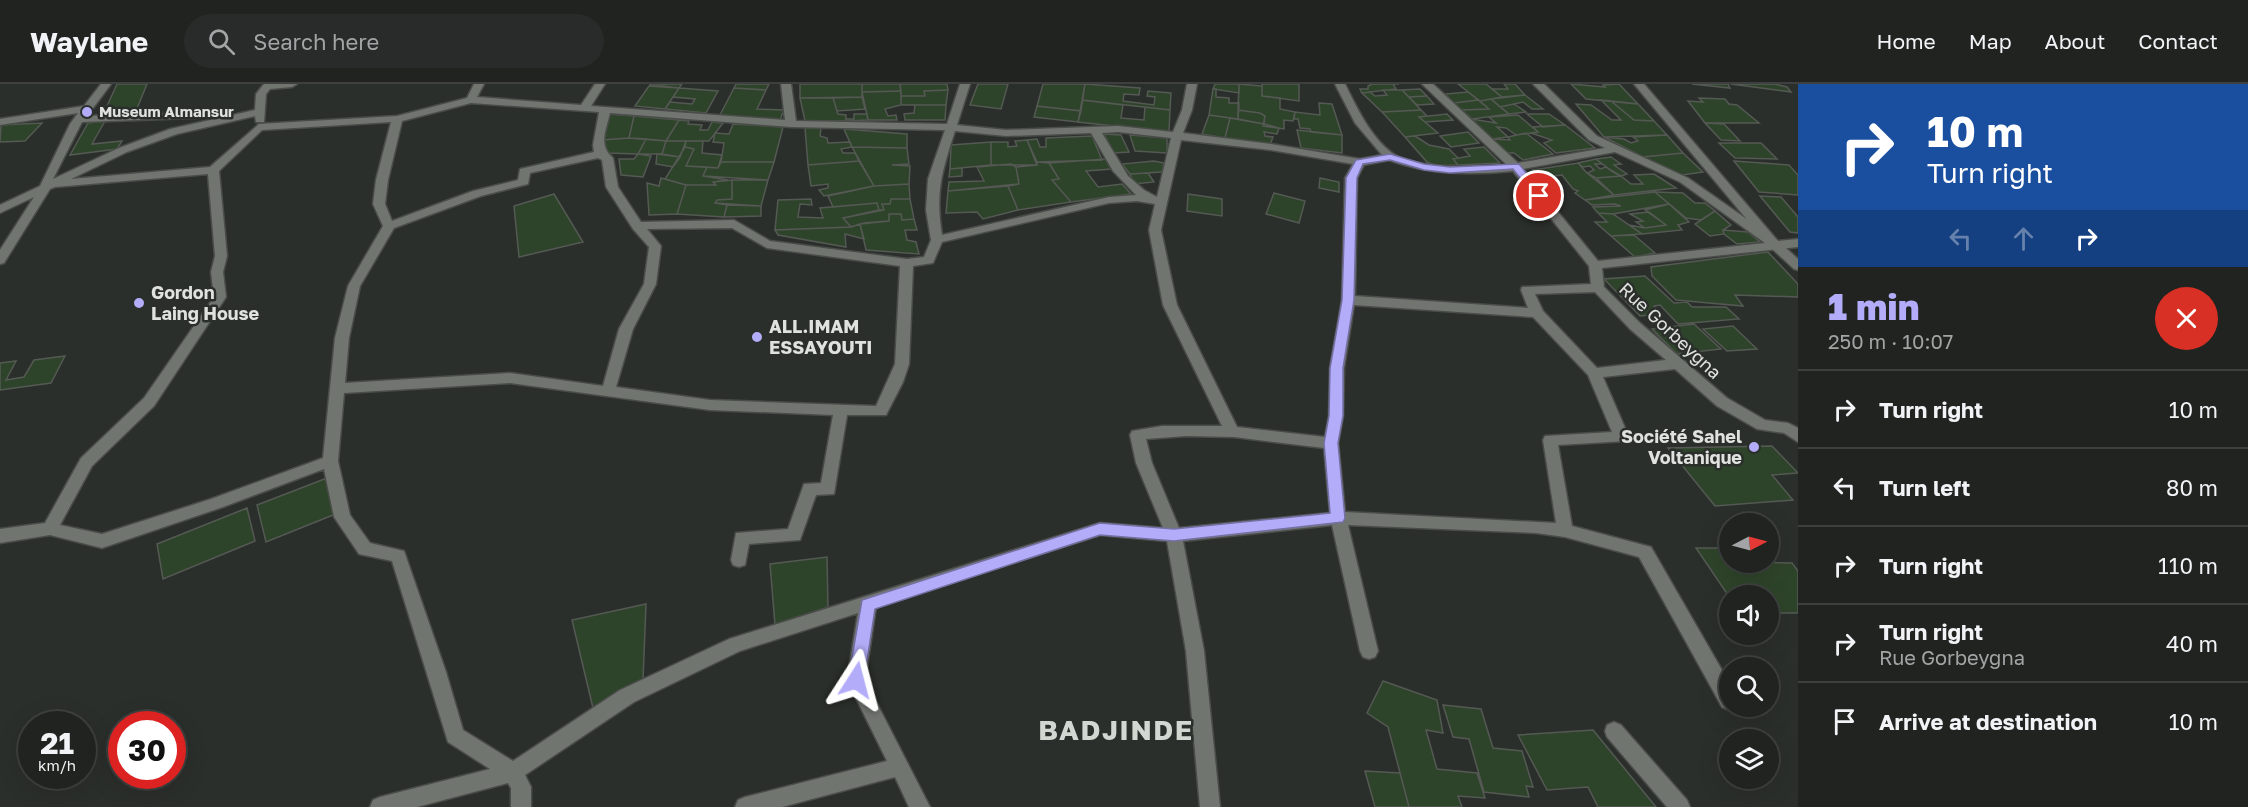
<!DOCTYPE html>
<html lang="en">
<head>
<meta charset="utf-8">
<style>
	:root { --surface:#202320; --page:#282b29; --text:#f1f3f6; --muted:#a2a4a5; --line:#3d403e; --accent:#b3adf9 }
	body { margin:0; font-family:"Golos Text",sans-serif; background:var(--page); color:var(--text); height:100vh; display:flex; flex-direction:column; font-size:22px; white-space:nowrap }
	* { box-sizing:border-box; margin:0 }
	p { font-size:20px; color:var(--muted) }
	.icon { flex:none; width:33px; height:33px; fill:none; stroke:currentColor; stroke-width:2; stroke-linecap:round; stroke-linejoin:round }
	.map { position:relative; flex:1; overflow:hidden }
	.side { display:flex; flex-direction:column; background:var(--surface); width:450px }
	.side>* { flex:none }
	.hud { background:#1a4fa0; color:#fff; overflow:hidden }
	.needle { width:39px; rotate:84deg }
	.tools { position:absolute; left:1719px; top:429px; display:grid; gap:12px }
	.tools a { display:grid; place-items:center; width:60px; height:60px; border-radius:50%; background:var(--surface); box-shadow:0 6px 24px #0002,0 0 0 2px var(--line); font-size:30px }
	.speed { position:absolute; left:18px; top:627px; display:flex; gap:12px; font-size:30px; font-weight:700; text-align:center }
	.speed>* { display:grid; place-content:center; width:78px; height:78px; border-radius:50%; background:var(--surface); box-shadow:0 6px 24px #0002,0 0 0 2px var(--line); line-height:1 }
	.speed small { font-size:15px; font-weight:400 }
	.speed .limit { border:9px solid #d22; background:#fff; color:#111 }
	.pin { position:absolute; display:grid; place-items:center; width:51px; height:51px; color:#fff; margin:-26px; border:3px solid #fff; border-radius:50%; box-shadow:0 2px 6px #0007 }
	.me { position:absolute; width:66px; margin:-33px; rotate:9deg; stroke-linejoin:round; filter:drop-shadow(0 0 4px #0008) }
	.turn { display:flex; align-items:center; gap:21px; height:126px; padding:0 30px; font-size:27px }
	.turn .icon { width:78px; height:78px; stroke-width:2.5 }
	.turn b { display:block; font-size:42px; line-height:51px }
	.lanes { display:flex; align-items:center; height:57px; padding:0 30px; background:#0003; justify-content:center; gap:30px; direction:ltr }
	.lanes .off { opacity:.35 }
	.round { display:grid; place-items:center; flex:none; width:63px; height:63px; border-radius:32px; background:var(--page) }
	.head { display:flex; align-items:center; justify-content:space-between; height:102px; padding:0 30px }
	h1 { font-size:36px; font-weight:800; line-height:45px; color:var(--accent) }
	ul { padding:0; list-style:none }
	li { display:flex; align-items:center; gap:18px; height:78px; padding:0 30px; border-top:2px solid var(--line) }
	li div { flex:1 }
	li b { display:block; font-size:22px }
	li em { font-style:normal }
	header { display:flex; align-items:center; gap:36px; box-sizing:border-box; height:84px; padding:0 30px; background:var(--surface); border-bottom:2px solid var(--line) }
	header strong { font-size:28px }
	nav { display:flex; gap:33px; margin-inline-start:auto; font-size:21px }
	.search { width:420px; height:54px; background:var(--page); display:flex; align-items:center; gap:15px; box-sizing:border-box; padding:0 21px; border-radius:33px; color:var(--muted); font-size:22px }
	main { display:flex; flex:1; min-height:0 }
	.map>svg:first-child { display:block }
	.building { fill:#2e442a; stroke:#555954; stroke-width:1.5 }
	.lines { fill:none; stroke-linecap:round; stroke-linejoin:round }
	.minor-casing { stroke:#494c48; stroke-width:3 }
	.tertiary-casing { stroke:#494c48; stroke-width:3 }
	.minor { fill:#717570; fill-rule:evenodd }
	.tertiary { fill:#717570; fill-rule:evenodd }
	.route { fill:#b3adf9; stroke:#7470a2; stroke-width:1.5 }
	.poi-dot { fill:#b3adf9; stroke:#2b2f2b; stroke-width:2 }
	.labels { text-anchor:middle; stroke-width:5; stroke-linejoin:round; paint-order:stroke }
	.far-poi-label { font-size:15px; font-weight:bold; fill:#dfe2df; stroke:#2b2f2b; text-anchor:start }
	.poi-label { font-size:18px; font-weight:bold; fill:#dfe2df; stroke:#2b2f2b; text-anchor:start }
	.street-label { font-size:18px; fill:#dfe2df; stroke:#2b2f2b }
	.near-district-label { font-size:28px; font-weight:bold; letter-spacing:1.5px; fill:#d2d7d1; stroke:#2b2f2b }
</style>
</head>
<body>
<header>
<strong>Waylane</strong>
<div class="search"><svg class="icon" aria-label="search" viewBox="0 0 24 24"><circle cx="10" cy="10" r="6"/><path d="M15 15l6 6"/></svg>Search here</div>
<nav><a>Home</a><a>Map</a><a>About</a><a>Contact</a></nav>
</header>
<main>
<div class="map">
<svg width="1798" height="723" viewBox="0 0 1798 723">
	<rect width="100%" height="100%" fill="#2b2f2b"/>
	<!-- building -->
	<path class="building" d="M117,0H147L136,27L103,31Z
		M651,0H682L679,4L649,2Z
		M736,0H769L766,6L734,4Z
		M800,0H862V13L800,14Z
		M862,0H900L901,7L862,8Z
		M900,0H947L948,6L924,7L925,12H901Z
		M978,0H1008L1001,25L970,21Z
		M1043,0H1085L1081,27L1037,22Z
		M1085,0L1140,4L1139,11L1124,10L1123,17L1154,21L1155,13L1147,12L1148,7L1171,9L1170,26L1082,16Z
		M1215,0H1239V9L1213,5Z
		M1239,0L1262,2V12L1280,14V25L1295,28L1293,37L1284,36V45L1263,42L1265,32L1260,29L1238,26Z
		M1262,0H1299V17L1262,12Z
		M1372,0H1399H1393L1396,5L1362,9L1360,5H1368V2Z
		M1458,0H1486L1502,13L1480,17Z
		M1504,0H1515L1525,11L1502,13L1492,5H1508Z
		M1571,0L1605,3L1603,1L1619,0L1638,20L1586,15Z
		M1692,0H1728L1730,4Z
		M1731,0H1775L1787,3L1791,8Z
		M649,2H663L679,4L665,25L635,22Z
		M679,4L718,7L706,29L665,25L670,18L692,20L695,15L673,13Z
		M734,4L766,6L757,25L784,26L780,36L720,31Z
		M1213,5H1216V13L1229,14V19H1239L1238,35L1209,31Z
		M1420,5L1427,12L1409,13L1402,6Z
		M948,6L946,21H901V12H925L924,7Z
		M1383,6H1402L1421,26L1382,28L1362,9L1370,8L1375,12L1387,11Z
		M901,7V21L885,25L888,32L896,31L897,36H868L862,8Z
		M1468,8L1478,16L1454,19L1445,10Z
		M1525,11L1543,25H1532L1523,18L1500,23L1491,15Z
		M1427,12L1434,20L1417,21L1409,13Z
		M862,13L865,25L837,27L833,14Z
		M800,14H833L838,30L846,31V37H805Z
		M1699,14L1725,15L1729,20L1737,21L1759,39H1705L1688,17L1703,18Z
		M1491,15L1509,30L1472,35L1462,26L1489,25L1480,17Z
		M1082,16L1123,21L1121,34L1144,36L1145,23L1170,26L1169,48L1078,38Z
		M1478,16L1489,25L1462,26L1454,19Z
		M1601,16L1611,17L1634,36L1654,37L1667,51L1604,53L1576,20L1591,21L1612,36H1621Z
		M1611,17L1638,20L1654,37L1634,36Z
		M1319,19L1332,20L1342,51L1311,48L1310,45L1300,44L1298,35H1294L1295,28L1320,31Z
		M1514,20L1526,28L1509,30L1500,23Z
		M915,21H946L945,36H905L904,30L914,29Z
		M1037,22L1081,27L1078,38L1034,33Z
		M1238,26L1260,29L1265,32L1264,40L1238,35Z
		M1421,26L1427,32L1419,33L1438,49L1405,53L1382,28Z
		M609,30L634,32L629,54L603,56Z
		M854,30H867L868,36L846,37V35H854Z
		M1447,30L1453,36L1425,38L1419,33Z
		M1527,30H1549L1565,41L1543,43Z
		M1209,31L1230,34L1225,54L1202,50Z
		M1518,31L1538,48L1516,51L1506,44L1497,43L1508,53L1492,55L1472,35L1496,39L1489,33Z
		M634,32L679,36L666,57L629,54Z
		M1230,34L1264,40L1279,44L1277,50L1264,48L1265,52L1273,53L1270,61L1225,54Z
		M679,36L689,37L688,40L702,41L700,46H708L712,38L723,39L709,57H666Z
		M105,37L92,60L122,57L117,65L70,71L88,39Z
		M42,39L25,57L0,58L1,41Z
		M1705,39L1724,40L1740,57L1721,56Z
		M733,40L783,43L774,78H721L724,59L713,58L715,49L729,50Z
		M1565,41L1595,64L1556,69L1544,59L1552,56L1531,49L1538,48L1533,43Z
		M805,44H821L820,52L827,54L828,59L850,58L852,63L841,65L843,69H855L859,77L808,81Z
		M844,45L907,50V64L852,63Z
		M1297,46L1342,51V69L1301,64Z
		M1468,48L1479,59L1451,63L1440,52Z
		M1526,49L1553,70L1523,76L1514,69H1504L1492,55L1510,56L1508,53Z
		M1104,50L1121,51L1129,68L1114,69Z
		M1130,51L1167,54V69L1135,67Z
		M1667,51L1683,69L1643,73L1604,53L1624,55L1631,59L1638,57L1633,53Z
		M1092,52L1102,76L1037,78L1027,56L1037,55L1040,63H1046V54Z
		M1415,52L1429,61L1449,65L1458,74L1453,75L1458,81L1437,82L1427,78L1405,53Z
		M629,54L646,55L638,70L606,69L603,56Z
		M646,55L666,57L662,70H638Z
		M1027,56L1037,81H991V58H1008V63L1017,62L1015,57Z
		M666,57H686L680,73L662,70Z
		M686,57H703L702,69L722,71L718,84L686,82L694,65L685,63Z
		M991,58V81L950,85L951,61Z
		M1719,59H1761L1777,75L1735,74Z
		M685,63L694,65L686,82L707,83L703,92L728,96L713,98L716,101H686L665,95Z
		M852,63L907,64L909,80L892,81L910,82L909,100L874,102Z
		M1484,63L1500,79L1458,81L1453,75L1470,72L1464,65Z
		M1683,69L1703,88L1682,91L1643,73Z
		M638,70L651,72L643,93L621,91L619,75H634Z
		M657,70L680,73L673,83L656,80Z
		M1611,73L1621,80L1614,81L1627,90L1621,92L1613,88L1596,75Z
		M1106,75L1112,85L1086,87L1098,103L1122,100L1131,110L1071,118L1052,96L1059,95L1049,79Z
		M1596,75L1602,80H1595L1600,85L1606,83L1621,92L1596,94L1587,89L1594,86L1590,82L1583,83L1578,79Z
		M859,77L874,102L824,112L819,106L828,104V100L811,102L808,81Z
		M1154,77L1164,79L1162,88L1130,90L1122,80Z
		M1734,77L1789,81L1798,91V111L1759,108Z
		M721,78H774L768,96L703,92L707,83L718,84Z
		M1037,78L1049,79L1059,95L1052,96L1071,118L1018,126L1008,102L1019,100L1016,83L1037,81Z
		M1578,79L1587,89L1614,111L1585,116L1575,109L1578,107L1573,105L1562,91L1543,93L1533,86Z
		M1011,80L1016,83L1019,100L948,107L949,98L984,97L977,83Z
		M962,84V92L949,93L950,85Z
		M1148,89L1154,98L1134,100L1130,90Z
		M1654,90L1676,104L1614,111L1596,94L1621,92L1631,100H1643L1634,91Z
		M661,94L686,101L677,130L649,131L647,99L659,102Z
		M1320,94L1339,98V108L1319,104Z
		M732,96V115L717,116L715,119L727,121L724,133L677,130L686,101H716L713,98Z
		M732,96H768L761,122L715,119L717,116L732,115Z
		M909,100L910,115H891L890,120H882L884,126H879L877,119L833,123L828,112L874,102Z
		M1008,102L1018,126L983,135L977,128L946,129L948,107Z
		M1655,108L1669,120L1613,130L1598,129L1593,123L1621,122L1615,120L1592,121L1585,116Z
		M1655,108L1683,109L1695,119H1705L1715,127L1701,136L1686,134Z
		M1274,109L1305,117L1299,139L1266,130Z
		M554,110L583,158L519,173L514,122Z
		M1188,110L1222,115V132L1187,127Z
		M1760,112L1781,113L1798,133V149L1790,148Z
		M811,115L812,121L800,120L798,133L823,134L820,124L877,119L879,126L843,134L851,143L775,146L778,116Z
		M891,115H910L914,135L902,136L901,130H889V137L864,139L851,143L843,134L884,126L882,120H890Z
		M1669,120L1689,138L1678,141L1682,146L1642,150L1629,141L1645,144L1666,141L1645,126Z
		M727,121L761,122V132L724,133Z
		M1715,127L1731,141L1723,146L1724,150L1710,152L1695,140Z
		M1649,128L1666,141L1645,144L1636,138L1643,137L1630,130Z
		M1598,129L1613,130L1642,150L1611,152L1595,138H1607Z
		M889,130H901L902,136L914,135L917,146H905L907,156L916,158L919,170L866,166L860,140L889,137Z
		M860,140L864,155L845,150L846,163L778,151L775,146L851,143Z
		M1723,146L1748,148L1760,158L1737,160L1724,150Z
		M1634,151L1655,169L1635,173L1611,152Z
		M1768,168L1798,200V213L1735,211L1743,222L1676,216L1652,192L1651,183Z
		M1645,192L1674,219L1687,218L1692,223H1726L1739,235L1678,240L1660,221L1654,222L1662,230L1640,232L1604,195Z
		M1694,240L1721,265L1677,270L1652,245Z
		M1733,242L1757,265L1727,267L1703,245Z
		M65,272L51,299L0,306V279L16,277L6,296L24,293L34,276Z
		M1772,362L1798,389L1772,391L1793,416L1715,422L1668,364Z
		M327,394L338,429L266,458L257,421Z
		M247,424L255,457L163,495L157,460Z
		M1696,464H1730V478L1792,479L1798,487V529H1768V512H1730V514Z
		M827,473L828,523L775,541L770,480Z
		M646,520L643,596L593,624L572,536Z
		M1383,597L1437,616L1443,649L1426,646L1437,685L1477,689L1485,714L1458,712L1462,723H1409L1388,643L1367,629Z
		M1443,621L1481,625L1493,664L1522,667L1533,703L1526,702L1529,713L1484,708L1469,655L1453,653Z
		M1593,646L1656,723H1598L1588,703L1547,706L1518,651Z
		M1365,687L1400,689L1409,723H1375Z"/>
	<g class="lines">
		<!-- minor casing -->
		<g class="minor-casing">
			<path id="minor" d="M101,0H111L87,32L219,27L224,30L219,33L82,38L53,95L119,64L170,45L255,26L256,10L264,0H297L292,3L270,5L266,10L264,38H256L255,32L177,50L127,68L71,95L210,83L259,40L397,32L467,14L474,0H484L477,13L581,21L595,0H605L591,22L785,36L781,0H791L796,37L947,40L960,0H970L957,41L1006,46L1118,42L1173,48L1182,26L1187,0H1197L1192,26L1183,49L1271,60L1360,75L1382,71L1355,39L1335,0H1345C1357,24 1370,52 1392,69C1414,86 1480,83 1507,81L1422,0H1433L1518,79L1605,64L1589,56L1533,0H1544L1597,52L1688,94L1778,157L1798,155V163L1602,184L1604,203L1640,239L1727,314L1765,336L1788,339L1798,344V358L1784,349L1757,345L1717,322L1675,285L1603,293L1629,353L1627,357L1558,361L1572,442L1651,463L1730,600V622H1736L1729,626L1722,623L1639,473L1565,453L1536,449L1348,441L1378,567L1375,573L1369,575L1363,573L1360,567L1332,441L1183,457L1204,567L1220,723H1200L1186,567L1167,457L1100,451L876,523L865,596L930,723H909L895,693L782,723H735L738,716L745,713L887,677L847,596L858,529L740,567L634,618L525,691L531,703V723H511V704L508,699L417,723H370L373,716L380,713L490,685L448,658L392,477L359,470L334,433L324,385L223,423L102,464L50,451L0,459V445L45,439L81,374L144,314L214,213L211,188L215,172L208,90L55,103L50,105L4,179L0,180V166L34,113L0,129V121L40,102L70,40L78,29L0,41V35L84,22ZM471,19L599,28L593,61L594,68L520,85L518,96L473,107L392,137L385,120L388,96L402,37ZM610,29L791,43L945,46L928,95L926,126L931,156L924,173L907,175L770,157L734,136L641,138L618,103L613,74C598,61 606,47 610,29ZM391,38L376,96L373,120L383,142L348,202L335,254L323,374L211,415L102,450L60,441L92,382L154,322L226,213L223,188L227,172L219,87L262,46ZM955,47L1006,52L1091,49L1113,87L1136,111L1109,113L942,151C935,108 942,87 955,47ZM1118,48L1171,54L1157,113L1144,106L1128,92L1102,49ZM1181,56L1271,66L1353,80L1345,94L1342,216L1330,284L1329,332L1325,353L1237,343L1177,221L1161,146ZM1615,68L1680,98L1765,159L1598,177L1523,85ZM598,74L602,76L606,103L633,145L649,163L644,200L619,245L603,302L510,289L345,299L349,254L360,202L394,144L481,112L528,100L530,89ZM1389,76C1429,91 1471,91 1513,87L1589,182L1591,200L1522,203L1521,206L1528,224L1355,212L1357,94L1364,81ZM1137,117L1155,120L1149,146L1163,221L1222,342H1162L1132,347L1130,351L1136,379L1163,444L1100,439L729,555L620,606L513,677L463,646L446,588L404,467L370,459L350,431L338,377L344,309L510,299L710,326L833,331L821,399L804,400L788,445L736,449L731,476L733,481L739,483L745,481L749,460L800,456L816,411L834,410L847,331H886L903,298L909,280L913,182L933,179L942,158L1109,119ZM732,144L767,164L900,182L895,280L876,322L710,316L616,303L633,245L656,200L661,162L647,145ZM1595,208L1630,245L1666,276L1597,284L1543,227L1535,210ZM1354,221L1533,233L1588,291L1612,348L1545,352L1543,356L1556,439L1345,428L1338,359L1343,332L1344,284ZM1186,352L1234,353L1324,364L1330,429L1179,444L1152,379L1146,355Z
				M1614,638L1621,641L1687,716L1690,723H1667L1607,653L1605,647L1607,641Z"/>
		</g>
		<!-- tertiary casing -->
		<g class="tertiary-casing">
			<path id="tertiary" d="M1634,0H1644L1777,156L1798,175V186L1794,185L1769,162Z"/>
		</g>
		<!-- minor -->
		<use href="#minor" class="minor"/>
		<!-- tertiary -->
		<use href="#tertiary" class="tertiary"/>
	</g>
	<!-- route -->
	<path class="route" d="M1390,70L1424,80L1450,83L1519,80L1545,112L1536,114L1513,85L1450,89L1424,86L1390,76L1363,80L1357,94L1354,216L1343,284V332L1338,359L1345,434L1343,438L1174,457L1100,451L875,525L864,596L862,601L856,603L850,601L848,596L862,516L1100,439L1174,445L1330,429L1324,359L1329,332L1330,284L1342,216L1346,94L1356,76Z"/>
	<!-- markers -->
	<g class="poi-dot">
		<circle cx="87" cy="28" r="6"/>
		<circle cx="139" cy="219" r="6"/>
		<circle cx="757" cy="253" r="6"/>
		<circle cx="1754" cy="363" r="6"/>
	</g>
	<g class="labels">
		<!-- far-poi labels -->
		<g class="far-poi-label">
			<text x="99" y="33">Museum Almansur</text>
		</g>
		<!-- poi labels -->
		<g class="poi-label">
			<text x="151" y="215">Gordon<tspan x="151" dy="21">Laing House</tspan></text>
			<text x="769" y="249">ALL.IMAM<tspan x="769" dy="21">ESSAYOUTI</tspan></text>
			<text x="1742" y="359" text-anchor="end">Société Sahel<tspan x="1742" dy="21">Voltanique</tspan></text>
		</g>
		<!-- street labels -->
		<g class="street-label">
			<text transform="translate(1670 247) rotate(43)" y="6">Rue Gorbeygna</text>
		</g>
		<!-- near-district labels -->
		<g class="near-district-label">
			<text x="1116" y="656">BADJINDE</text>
		</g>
	</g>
</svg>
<div class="tools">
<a><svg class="needle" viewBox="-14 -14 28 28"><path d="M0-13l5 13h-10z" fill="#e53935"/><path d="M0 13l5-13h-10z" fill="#a2a4a5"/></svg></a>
<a><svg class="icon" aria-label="sound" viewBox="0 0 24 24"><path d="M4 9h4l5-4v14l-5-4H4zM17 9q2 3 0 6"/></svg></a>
<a><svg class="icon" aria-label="search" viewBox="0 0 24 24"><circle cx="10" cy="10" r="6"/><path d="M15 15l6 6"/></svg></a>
<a><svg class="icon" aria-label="layers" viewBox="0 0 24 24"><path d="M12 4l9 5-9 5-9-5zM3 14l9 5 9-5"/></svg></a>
</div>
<div class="speed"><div>21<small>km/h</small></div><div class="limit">30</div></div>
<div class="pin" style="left:1539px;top:112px;background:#d93025"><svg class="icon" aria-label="arrive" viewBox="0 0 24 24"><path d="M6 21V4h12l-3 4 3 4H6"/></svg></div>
<svg class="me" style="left:856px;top:596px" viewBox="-20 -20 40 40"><path d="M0-17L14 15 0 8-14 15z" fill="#b3adf9" stroke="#fff" stroke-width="4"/></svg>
</div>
<section class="side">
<div class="hud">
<div class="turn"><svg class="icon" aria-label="right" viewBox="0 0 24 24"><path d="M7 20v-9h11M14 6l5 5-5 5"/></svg><div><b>10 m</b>Turn right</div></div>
<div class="lanes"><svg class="icon off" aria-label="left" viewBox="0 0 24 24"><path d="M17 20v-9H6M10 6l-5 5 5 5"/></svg><svg class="icon off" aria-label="ahead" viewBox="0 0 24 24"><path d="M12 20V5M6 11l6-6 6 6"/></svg><svg class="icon" aria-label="right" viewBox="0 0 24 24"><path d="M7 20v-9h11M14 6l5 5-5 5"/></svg></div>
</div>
<div class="head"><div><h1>1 min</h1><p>250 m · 10:07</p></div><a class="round" style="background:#d93025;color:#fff"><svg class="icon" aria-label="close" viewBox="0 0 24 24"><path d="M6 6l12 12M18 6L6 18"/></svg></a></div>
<ul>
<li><svg class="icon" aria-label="right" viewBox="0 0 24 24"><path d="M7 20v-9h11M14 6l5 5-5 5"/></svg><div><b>Turn right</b></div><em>10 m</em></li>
<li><svg class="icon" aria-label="left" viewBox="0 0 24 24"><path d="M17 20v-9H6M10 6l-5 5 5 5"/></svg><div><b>Turn left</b></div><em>80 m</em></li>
<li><svg class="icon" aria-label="right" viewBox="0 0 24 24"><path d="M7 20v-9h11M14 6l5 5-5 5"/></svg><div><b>Turn right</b></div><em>110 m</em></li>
<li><svg class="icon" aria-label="right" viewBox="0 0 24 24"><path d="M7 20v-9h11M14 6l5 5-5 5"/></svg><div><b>Turn right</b><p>Rue Gorbeygna</p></div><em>40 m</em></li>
<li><svg class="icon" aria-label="arrive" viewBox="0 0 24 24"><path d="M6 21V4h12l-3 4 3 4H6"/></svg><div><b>Arrive at destination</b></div><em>10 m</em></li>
</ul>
</section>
</main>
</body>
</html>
